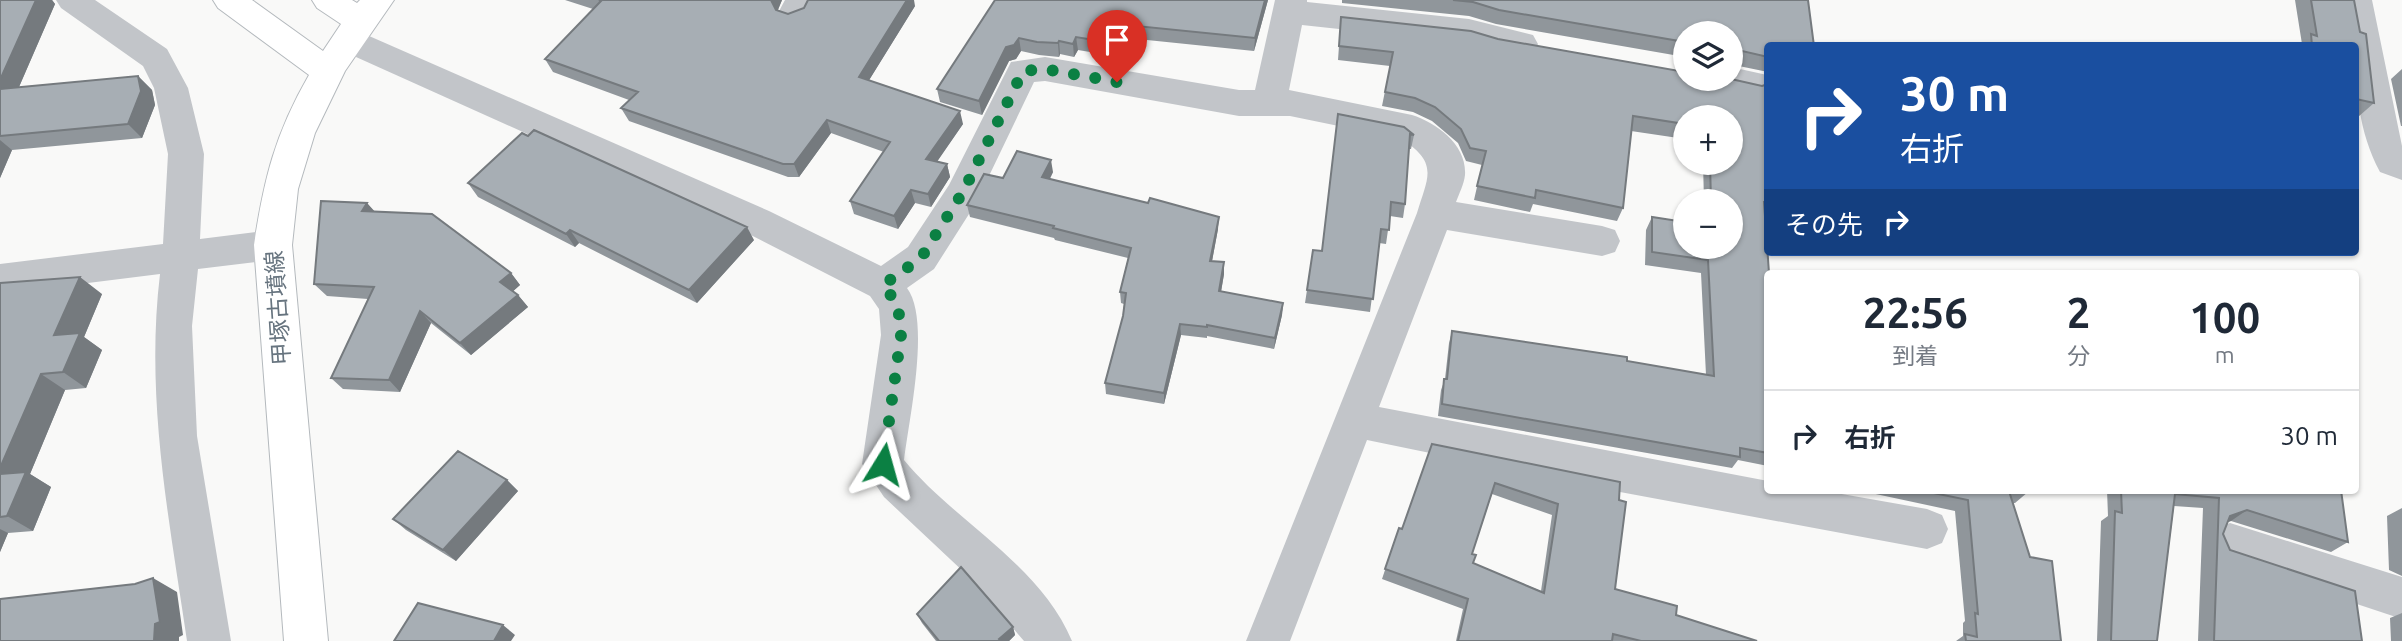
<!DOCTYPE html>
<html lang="ja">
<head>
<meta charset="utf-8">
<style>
	:root { --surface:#fff; --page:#f6f6f7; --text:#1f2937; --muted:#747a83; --line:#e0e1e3 }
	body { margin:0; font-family:Ubuntu,"Noto Sans JP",sans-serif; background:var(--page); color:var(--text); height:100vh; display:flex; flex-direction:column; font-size:26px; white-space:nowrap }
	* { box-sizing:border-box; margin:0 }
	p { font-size:23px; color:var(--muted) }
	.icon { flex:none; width:38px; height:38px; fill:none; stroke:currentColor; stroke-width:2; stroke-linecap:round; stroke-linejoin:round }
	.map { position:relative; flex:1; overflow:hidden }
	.sheet { position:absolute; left:1764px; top:270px; width:595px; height:224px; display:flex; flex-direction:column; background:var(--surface); border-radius:7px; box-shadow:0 2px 5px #0004 }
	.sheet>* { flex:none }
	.banner { position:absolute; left:1764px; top:42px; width:595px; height:214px; border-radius:7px; box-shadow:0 2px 5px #0004; background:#1a4fa0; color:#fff; overflow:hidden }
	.fabs { position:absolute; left:1673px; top:21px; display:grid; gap:14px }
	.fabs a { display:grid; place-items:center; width:70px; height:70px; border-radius:50%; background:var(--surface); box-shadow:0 2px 5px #0004; font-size:35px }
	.pin { position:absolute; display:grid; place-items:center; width:60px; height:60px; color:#fff; margin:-72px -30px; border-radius:50% 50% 50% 0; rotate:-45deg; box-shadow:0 0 7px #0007 }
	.pin .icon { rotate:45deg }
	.me { position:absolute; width:77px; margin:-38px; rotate:8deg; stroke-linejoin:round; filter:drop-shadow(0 0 5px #0008) }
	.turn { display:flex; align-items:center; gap:24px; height:147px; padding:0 21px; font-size:32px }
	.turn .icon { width:91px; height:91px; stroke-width:2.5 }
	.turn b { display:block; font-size:49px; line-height:60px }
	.then { display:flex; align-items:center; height:66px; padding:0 21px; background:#0003; gap:14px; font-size:26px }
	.eta { display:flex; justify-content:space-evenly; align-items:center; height:119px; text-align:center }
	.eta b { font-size:42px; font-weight:700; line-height:49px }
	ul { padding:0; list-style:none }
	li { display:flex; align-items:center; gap:21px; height:91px; padding:0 21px; border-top:2px solid var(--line) }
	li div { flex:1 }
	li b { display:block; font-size:26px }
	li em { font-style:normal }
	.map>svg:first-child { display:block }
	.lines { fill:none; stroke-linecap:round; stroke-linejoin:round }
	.secondary-casing { stroke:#b4b9bd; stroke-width:2 }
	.street { fill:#c2c5c9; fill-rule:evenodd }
	.secondary { fill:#fff; fill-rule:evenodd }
	.wall { fill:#90969b; fill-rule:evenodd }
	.shaded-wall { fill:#757a7e }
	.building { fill:#a7aeb4; stroke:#757a7e; stroke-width:2; fill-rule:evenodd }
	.route { stroke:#0b8043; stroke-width:12; stroke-dasharray:0 21.6 }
	.labels { text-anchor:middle; stroke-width:7; stroke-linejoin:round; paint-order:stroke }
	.street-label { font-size:23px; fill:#67747f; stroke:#fff }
</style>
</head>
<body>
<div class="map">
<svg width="2402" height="641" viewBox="0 0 2402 641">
	<rect width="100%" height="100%" fill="#f9f9f8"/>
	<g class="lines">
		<!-- secondary casing -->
		<g class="secondary-casing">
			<path id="secondary" d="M213,0H252L323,51L341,24L317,8L312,0H352L357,3L360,0H394L345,71L315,133L298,189L292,245L328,641H284L254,245C264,179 275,134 309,75L218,8Z"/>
		</g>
		<!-- street -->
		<path class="street" d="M56,0H95L167,49L188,88L204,154L200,239L273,230L286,234L292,245L286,256L273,260L198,269L192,326L197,436L231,641H187C169,518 145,399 160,274L0,294V264L163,244L168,154L154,88L143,66L61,8Z
			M785,0H818L806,21L794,25L782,21L778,13Z
			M1275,0H1307V2L1469,19L1533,35L1538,44L1533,53L1521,56L1469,43L1302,25L1289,90L1412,115C1437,123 1467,145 1465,175C1464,184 1459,194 1456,202L1602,226L1615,230L1620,241L1615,252L1602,256L1447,230L1379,407L1768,481V490H1819L1927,509L1942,515L1948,529L1942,543L1927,549L1620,492L1367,440L1290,641H1246L1417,213C1428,176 1439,164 1402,139L1290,116H1239L1045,81L1034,82L976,203L934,269L907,288C931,320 909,419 904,460C956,523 1039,563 1072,641H1024L967,575L884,497L862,464L881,335L879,309L870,296L743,231L336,48L331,40L336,32L348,28L360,32L769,211L881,266L908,247L949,185L1011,62L1045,57L1239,90H1255Z
			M2340,0H2372L2402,146V180L2380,172C2358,130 2356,92 2356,46H2348Z
			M1731,67L1767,75V93L1755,97L1715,88L1710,79H1731Z
			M2230,523L2402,577V619L2215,557L2209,543L2215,529Z"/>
		<!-- secondary -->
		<use href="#secondary" class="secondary"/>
	</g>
	<!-- wall -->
	<path class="wall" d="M0,0H52L55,4L19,87L138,76L152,90L155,105L142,138L12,150L0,178Z
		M565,0H782L778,10L788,14L915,6L869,80L963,124L937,161L947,164L950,177L931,207L915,203L898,229L854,214L850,201L884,152L831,133L799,177H788L629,121L621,108L629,100L553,72L545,59L593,9Z
		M995,0H1268L1254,51L1118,37L1114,56L1078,50L1074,57L1060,54L1059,57L1039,55L1021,51L1016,59L1009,61L982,115L940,102L937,89Z
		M1342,0H1808L1768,46V72L1734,65L1731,71V33H1685V57L1496,24L1469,16L1342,3Z
		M2295,0H2354L2374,103L2358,117H2356V46H2300L2302,44Z
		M1341,17L1498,39L1762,86L1768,84V217L1765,216L1768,273V466L1738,460L1732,468L1438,416L1441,390L1445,379L1449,343L1452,331L1706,375L1701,273L1645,265L1646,230L1652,217L1731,247V201H1704L1703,163H1731V117H1685V139L1631,131L1623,208L1617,221L1533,204L1530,212L1474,200L1482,165L1466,161L1458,143L1432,121L1413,112L1382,106L1390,66L1338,60Z
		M2402,69V126H2401L2391,79Z
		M1338,114L1414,135L1411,149H1409L1405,204L1403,218L1390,216L1386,244L1379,243L1370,312L1305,303L1307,290L1322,251Z
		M1053,172L1050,179L1218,229L1212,261L1224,262V274L1221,292L1283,303L1282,315L1274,349L1207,336V338L1181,335L1164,404L1106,394L1105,383L1123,316L1124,304L1121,303L1120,292L1128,258L1055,240L1054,238L970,217L967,205L1003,178Z
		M468,183L754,240L697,303L579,243L575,247L478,197Z
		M367,203L374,212L511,273L520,285L513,291L518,295L528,307L471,355L431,323L400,392L343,389L331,378L368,299L327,296L314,284Z
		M0,283L102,294L84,337L102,350L86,388L65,390L30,474L51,487L33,531L8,533L0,552Z
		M1432,444L1620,482L1615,589L1676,615L1757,641H1456L1463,609L1382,579L1399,528L1402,529ZM1492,494L1552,515L1541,591L1473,563L1472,554Z
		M507,480L518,491L456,561L406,530L393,519Z
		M1857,490H2027L2028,492L2015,503H2013L2030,557L2061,641H1956L1963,636V623L1965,621L1955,511Z
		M2107,490H2341L2348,542L2331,552L2231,521L2228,522L2223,534L2230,550L2362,641H2198L2203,508L2174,506L2157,641H2097L2101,521L2108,516Z
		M2402,508V576L2389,570L2387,516Z
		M2402,613V641H2391L2390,618Z
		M917,614L1013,627L1015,635L1009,641H936L922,623Z"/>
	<!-- shaded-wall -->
	<path class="shaded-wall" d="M36,0H52L55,4L12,103L0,93V80Z
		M771,0H782L776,14Z
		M907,0H914L915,6L863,90L859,77Z
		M1265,0H1268L1254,51L1255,38Z
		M1117,24L1118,37L1114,56L1113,43Z
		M1076,37L1078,50L1074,57L1073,44Z
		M1019,38L1021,51L1016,59L1009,61L982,115L979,101L1006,47Z
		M1059,41L1060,54L1059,57L1058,43Z
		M138,76L152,90L155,105L142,138L128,124Z
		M960,111L963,124L930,172L926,159Z
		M827,120L831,133L799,177L794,164Z
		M0,140L12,150L0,178Z
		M1051,160L1053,172L1044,189L1042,177Z
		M947,164L950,177L931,207L928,194Z
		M911,190L915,203L898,229L894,216Z
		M367,203L378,215L362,211Z
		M1219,217L1218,229L1210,272V261Z
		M747,227L754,240L697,303L689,290Z
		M570,230L579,243L575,247L566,234Z
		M1224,262V274L1219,303V291Z
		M511,273L520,285L510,294L500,282Z
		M80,277L102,294L84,337L102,350L86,388L63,372L54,335Z
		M518,295L528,307L471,355L460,343Z
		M1283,303L1282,315L1274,349L1275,338Z
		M420,311L431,323L400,392L389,380Z
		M1180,324L1181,335L1164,404V393Z
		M41,374L65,390L30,474L51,487L33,531L7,516L0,476V468Z
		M507,480L518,491L456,561L443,550Z
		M2247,510L2231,521L2218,525L2230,516Z
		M0,529L8,533L0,552Z
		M153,578L177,592L183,635L179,637V641H154L155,624Z
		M503,625L515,635L511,641H494Z
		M1013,627L1015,635L1009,641H1000L999,639Z"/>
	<!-- building -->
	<path class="building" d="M0,0H36L0,80Z
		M599,0H771L776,10L788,14L804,8L808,0H907L859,77L960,111L926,159L947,164L928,194L911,190L894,216L850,201L890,142L827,120L794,164H783L621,108L638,92L545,59L601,1Z
		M995,0H1265L1255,38L1117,24L1113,43L1076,37L1073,44L1059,41L1058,43L1037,42L1019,38L1014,45L1006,47L979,101L937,89Z
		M1453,0H1808L1814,46H1768V57L1738,50L1735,53V62L1731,63V33H1685V42L1499,10L1473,2Z
		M2311,0H2354L2360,32L2366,34L2374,103L2356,99V46H2312L2311,34L2317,36Z
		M1341,17L1471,31L1498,39L1685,72V79H1731L1762,86L1768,84V202H1764L1769,273H1772H1768V453L1740,448V457L1442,404L1444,379H1447L1452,331L1627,357V361L1714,376L1708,260L1652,252V217L1685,222V247H1731V201H1711L1710,163H1731V117H1685V124L1633,116L1623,208L1536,190L1535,198L1477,186L1486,151L1470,148L1461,129L1435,107L1415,98L1385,92L1393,52L1339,46Z
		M138,76L141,91L128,124L0,136V89Z
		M1338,114L1404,127L1414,135L1410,134L1405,204L1391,202L1389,230L1381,229L1373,299L1307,290L1313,250L1322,251Z
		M534,130L747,227L689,290L570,230L566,234L468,183L522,133L528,136Z
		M1017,151L1051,160L1042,177L1148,203L1150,198L1219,217L1210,261L1224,262L1219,291L1283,303L1275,338L1207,325V327L1180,324L1164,393L1105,383L1123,316L1126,293L1120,292L1131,248L1053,228L1054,226L967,205L984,174L1003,178Z
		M321,201L367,203L362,211L432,214L511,273L500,282L518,295L460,343L420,311L389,380L331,378L374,287L314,284Z
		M80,277L54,335L80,333L63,372L41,374L0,468V283Z
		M1432,444L1620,482L1619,500L1626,502L1615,589L1677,606L1676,615L1757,641H1641L1613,634L1612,641H1458L1468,599L1385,569L1399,528L1402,529ZM1495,483L1558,504L1544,593L1473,563L1476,555L1472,554Z
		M458,451L507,480L443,550L393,519Z
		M26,472L7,516L0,517V474Z
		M1919,490H2027L2028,492L2009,491L2030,557L2052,561L2061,641H1966L1965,634L1977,637L1975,613L1978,614L1968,500Z
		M2121,490H2341L2348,542L2247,510L2230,516L2223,534L2230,550L2355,591L2362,641H2214L2219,498L2175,494L2157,641H2111L2115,511L2122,513Z
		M961,567L1013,627L999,639L1001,641H939L917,614Z
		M153,578L160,622L155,624L154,641H0V599L135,584Z
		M418,603L503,625L494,641H394Z"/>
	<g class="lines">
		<!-- route -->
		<path class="route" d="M883,464L901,335L898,305L883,285L921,258L963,192L1023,71L1045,69L1117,82"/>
	</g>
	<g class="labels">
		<!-- street labels -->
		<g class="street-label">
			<text transform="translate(278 308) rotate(-94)" y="8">甲塚古墳線</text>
		</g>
	</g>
</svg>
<div class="fabs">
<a><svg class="icon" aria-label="layers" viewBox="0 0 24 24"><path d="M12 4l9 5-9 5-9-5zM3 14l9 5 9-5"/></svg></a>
<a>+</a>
<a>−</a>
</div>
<div class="pin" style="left:1117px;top:82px;background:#d93025"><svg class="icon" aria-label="arrive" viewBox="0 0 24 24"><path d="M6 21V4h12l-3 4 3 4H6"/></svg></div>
<svg class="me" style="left:883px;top:464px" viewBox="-20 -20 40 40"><path d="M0-17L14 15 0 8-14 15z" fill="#0b8043" stroke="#fff" stroke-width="4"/></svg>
<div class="banner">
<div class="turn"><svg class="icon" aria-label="right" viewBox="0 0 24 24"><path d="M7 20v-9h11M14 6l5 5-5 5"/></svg><div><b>30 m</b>右折</div></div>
<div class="then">その先<svg class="icon" aria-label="right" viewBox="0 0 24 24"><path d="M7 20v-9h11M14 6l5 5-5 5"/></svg></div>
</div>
<section class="sheet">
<div class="eta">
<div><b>22:56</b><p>到着</p></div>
<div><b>2</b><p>分</p></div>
<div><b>100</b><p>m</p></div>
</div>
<ul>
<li><svg class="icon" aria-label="right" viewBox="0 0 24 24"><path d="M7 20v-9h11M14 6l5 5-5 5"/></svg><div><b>右折</b></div><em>30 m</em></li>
</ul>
</section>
</div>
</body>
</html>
